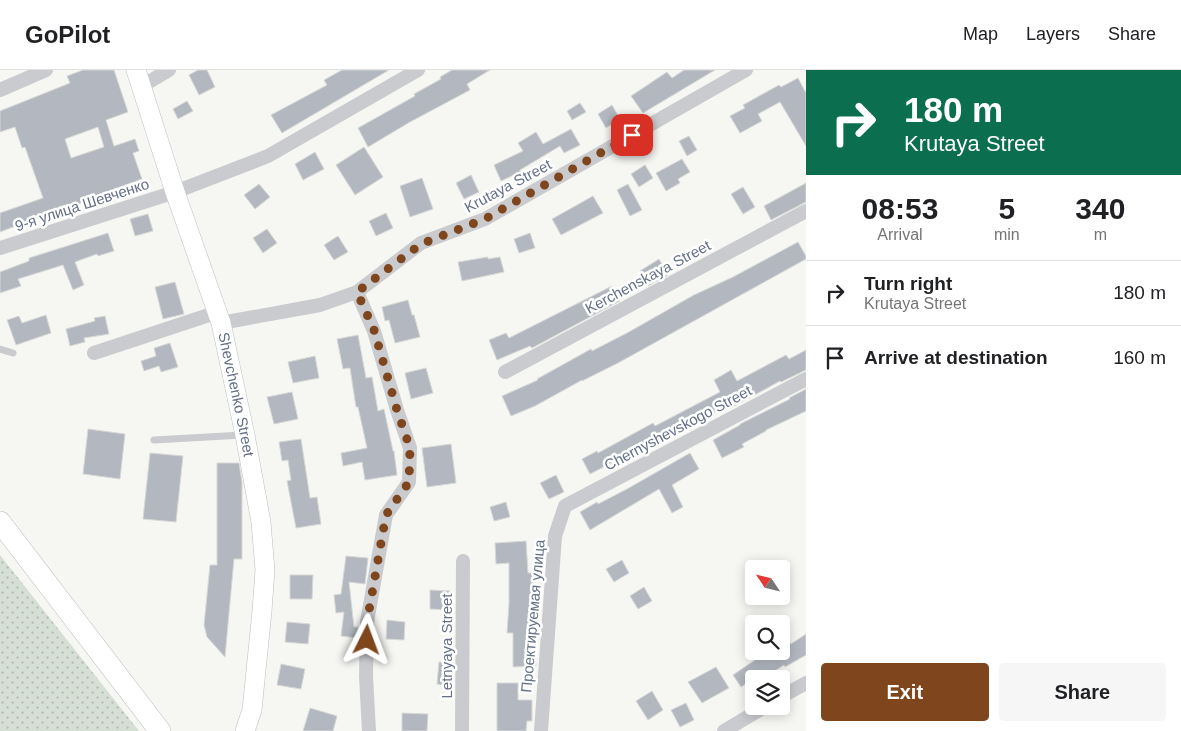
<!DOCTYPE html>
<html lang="en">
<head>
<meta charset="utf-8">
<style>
	:root { --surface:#fff; --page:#f6f6f6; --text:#202124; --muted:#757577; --line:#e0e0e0; --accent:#7f461e }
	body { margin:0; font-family:Helvetica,sans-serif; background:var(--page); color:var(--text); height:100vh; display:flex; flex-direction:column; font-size:19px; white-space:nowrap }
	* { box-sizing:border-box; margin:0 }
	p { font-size:16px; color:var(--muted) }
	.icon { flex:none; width:28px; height:28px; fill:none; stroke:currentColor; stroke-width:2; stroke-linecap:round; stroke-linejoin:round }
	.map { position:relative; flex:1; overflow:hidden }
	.details { display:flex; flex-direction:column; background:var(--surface); width:375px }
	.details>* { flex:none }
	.banner { background:#0b6e4f; color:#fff; overflow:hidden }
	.needle { width:32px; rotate:305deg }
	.buttons { position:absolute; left:745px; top:490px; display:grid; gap:10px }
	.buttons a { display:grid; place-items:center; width:45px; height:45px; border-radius:5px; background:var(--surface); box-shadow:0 2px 12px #0003; font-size:25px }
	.pin { position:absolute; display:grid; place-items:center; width:42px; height:42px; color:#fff; margin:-21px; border-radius:10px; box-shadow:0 2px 8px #0006 }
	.me { position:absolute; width:55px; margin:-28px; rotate:3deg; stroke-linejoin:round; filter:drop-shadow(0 0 4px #0008) }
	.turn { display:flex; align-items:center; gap:18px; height:105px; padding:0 15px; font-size:22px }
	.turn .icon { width:65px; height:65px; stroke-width:2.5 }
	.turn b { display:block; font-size:35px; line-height:42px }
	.eta { display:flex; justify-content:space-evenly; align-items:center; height:85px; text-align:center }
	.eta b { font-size:30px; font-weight:800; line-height:35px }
	.cta { display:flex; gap:10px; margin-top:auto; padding:10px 15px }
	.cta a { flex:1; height:58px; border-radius:5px; background:var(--accent); color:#fff; font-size:20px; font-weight:800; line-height:58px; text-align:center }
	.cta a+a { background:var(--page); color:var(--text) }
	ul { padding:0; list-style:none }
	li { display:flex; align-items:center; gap:15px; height:65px; padding:0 15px; border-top:1px solid var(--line) }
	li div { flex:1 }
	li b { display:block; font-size:19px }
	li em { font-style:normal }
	header { display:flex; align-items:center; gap:30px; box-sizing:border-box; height:70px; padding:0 25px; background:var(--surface); border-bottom:1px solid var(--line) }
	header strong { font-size:24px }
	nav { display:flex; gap:28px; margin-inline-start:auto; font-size:18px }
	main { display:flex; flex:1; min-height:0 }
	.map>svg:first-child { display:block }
	.grass { fill:url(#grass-dots) }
	.building { fill:#b3b8c0; stroke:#d8d8d6; fill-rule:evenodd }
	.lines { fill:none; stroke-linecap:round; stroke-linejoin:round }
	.secondary-casing { stroke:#babec4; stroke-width:20 }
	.primary-casing { stroke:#b9bcc1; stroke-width:22 }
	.service { stroke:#c9cbcf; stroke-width:7 }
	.minor { stroke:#c9cbcf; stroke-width:14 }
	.secondary { stroke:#fff; stroke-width:19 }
	.primary { stroke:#fff; stroke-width:21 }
	.route { stroke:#7f461e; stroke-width:9; stroke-dasharray:0 16.2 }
	.labels { text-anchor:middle; stroke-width:5; stroke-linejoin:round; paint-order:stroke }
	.street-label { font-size:15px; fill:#637087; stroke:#fff }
</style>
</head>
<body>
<header>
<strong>GoPilot</strong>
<nav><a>Map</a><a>Layers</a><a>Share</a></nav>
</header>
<main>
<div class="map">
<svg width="806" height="661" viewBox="0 0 806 661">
	<defs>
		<pattern id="grass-dots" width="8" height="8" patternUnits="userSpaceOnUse" patternTransform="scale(1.25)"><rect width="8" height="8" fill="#d6dfd4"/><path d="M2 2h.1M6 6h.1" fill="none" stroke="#b1b9b2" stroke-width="1.8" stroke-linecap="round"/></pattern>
	</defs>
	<rect width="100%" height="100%" fill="#f6f7f3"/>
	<!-- grass -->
	<path class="grass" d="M0,485L139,661H0Z"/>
	<!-- building -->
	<path class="building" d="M83,0H114L128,42L106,50L114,76L135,69L139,81L133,83L142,109L114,119L115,122L47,144L0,162V143L43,128L25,77L22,78L15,57L0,62V41L70,13L67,6ZM98,57L104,77L71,88L65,69Z
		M198,0H207L215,17L199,25L189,5Z
		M342,0H389L282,63L271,45L327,15L324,10Z
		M452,0H490L467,14L470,20L410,52L368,77L358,58L415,26L414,24L441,9L440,7Z
		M684,0H715L643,43L631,26L667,2L672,8Z
		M798,8L806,23V76L780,32L758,44L762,51L740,63L730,46L745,38L743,35L779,15L781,17Z
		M187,31L193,41L178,49L173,39Z
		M580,33L586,42L572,50L567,41Z
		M612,35L620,49L606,58L598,44Z
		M571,59L580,75L564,83L560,76L520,100V102L501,111L494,95L523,81L518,73L536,62L543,74Z
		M689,66L697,80L687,86L679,71Z
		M364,77L383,107L355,125L336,95Z
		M315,82L324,99L303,110L295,94Z
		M682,89L690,102L678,109L680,113L666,121L656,103Z
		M645,95L653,108L639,117L631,104Z
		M471,105L479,122L464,129L456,113Z
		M422,108L433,139L410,147L400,116Z
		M806,113V132L771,150L764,136Z
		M259,114L270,127L255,139L244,125Z
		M628,114L642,140L630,146L617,120Z
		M743,117L755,137L743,144L731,124Z
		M593,126L603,143L561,165L552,149Z
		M386,143L393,158L376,166L369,151Z
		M148,144L153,161L135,166L130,149Z
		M267,159L277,173L263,183L253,168Z
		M108,163L114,181L98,186L97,184L75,192L84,215L73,220L63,195L18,209L21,216L0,223V202L29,191V188Z
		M530,163L535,178L519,183L514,169Z
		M338,166L348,182L334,190L324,175Z
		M798,172L806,186V189L618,293L582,311V310L535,336L511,346L502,326L538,310L537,309L591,279L592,281L627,263L694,225L733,207Z
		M488,187V189L500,187L504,202L462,211L458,192Z
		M659,189L668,205L648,216L640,201Z
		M175,212L184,244L163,249L155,217Z
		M612,216L620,231L532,278L530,276L497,290L489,270L506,263L509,268Z
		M408,230L412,245H414L420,267L395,273L389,250L385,251L382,237Z
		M46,245L51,263L16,275L7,250L19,246L22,253Z
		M105,246L109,264L84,268L85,272L70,276L66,259L95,251L94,248Z
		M358,265L366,308L372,307L378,341L384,339L393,381H394L397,405L365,410L362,392L343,396L341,383L367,378L358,337H356L350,298L343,299L337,269Z
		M170,273L178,297L161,302L159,296L144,301L141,291L156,286L154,278Z
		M806,280V300L781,312L780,311L731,338L727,339L726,336L672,366L646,379L645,376L590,404L582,389L597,381L598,383L653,353L655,356L720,322L714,310L731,300L737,311L786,285L789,289Z
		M315,286L319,308L293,313L288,292Z
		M426,298L433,323L411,329L405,303Z
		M806,319V341L766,360V361L742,374L744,377L722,388L713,370L740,355V354L790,329L789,328Z
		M292,322L298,349L274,354L267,327Z
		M88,359L125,364L120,409L83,404Z
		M301,369L310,428L317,427L321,454L296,458L287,411L291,410L288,390L282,391L279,372Z
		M451,374L456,413L427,417L422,378Z
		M150,383L183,386L176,452L143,449Z
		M690,383L699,399L672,415L683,437L672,443L659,419L590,460L580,442L597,432L598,434L627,419Z
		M217,393H239L242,412V489H234L225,587L207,567L204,555L210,495H217Z
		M556,405L564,422L549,429L540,413Z
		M506,432L510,447L494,451L490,437Z
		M526,471L528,503H535L534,573H536V596L513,597V563H507L509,533V493L496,494L495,473Z
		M346,486L368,488L365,514L349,512L354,557H358V568L341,566L344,542L336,543L334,525L341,524Z
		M622,490L629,503L614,512L606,499Z
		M290,505H313L312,529H290Z
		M644,517L652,531L638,539L630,526Z
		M430,520L451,521L450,540L430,539Z
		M387,550L405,552L404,570L386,569Z
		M287,552L310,554L308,574L285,572Z
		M781,558L791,574L806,564V585L785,597L784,595L770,604L767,600L741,617L733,605L768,581H781Z
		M439,592L453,593L451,616L437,614Z
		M281,594L305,599L301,619L277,615Z
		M716,597L729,618L702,633L688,612Z
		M497,613H518V630H532V651H527L526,661H497Z
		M652,621L663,640L648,650L636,631Z
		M686,633L694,650L680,657L671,640Z
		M310,638L337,646L333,661H303Z
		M402,643L428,644L427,661H402Z"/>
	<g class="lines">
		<!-- secondary casing -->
		<g class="secondary-casing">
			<g id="secondary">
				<path id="s1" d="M136,0L175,122L221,253L245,365L261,452L265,500L262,541L252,640L245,661"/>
			</g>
		</g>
		<!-- primary casing -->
		<g class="primary-casing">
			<path id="primary" d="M0,452L160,661"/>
		</g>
		<!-- service -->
		<path class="service" d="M0,279L13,283
			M154,370L243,365"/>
		<!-- minor -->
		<path class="minor" d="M142,16L169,0
			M0,20L46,0
			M0,178L175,122L268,86L418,0
			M357,222L374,261L397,340L410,378L409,412L386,445L367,552L366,606L369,661
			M221,253L320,235L357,222L421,173L485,149L746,0
			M94,283L218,242
			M505,302L806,141
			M781,627L806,613
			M462,661L463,491
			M541,661L555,466L565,436L806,309
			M724,661L766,636"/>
		<!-- secondary -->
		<use href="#secondary" class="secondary"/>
		<!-- primary -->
		<use href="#primary" class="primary"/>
	</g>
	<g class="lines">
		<!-- route -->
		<path class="route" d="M367,570V552L386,445L409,412L410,378L397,340L374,260L357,222L421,174L485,149L632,65"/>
	</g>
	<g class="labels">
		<!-- street labels -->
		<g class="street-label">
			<text transform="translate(508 116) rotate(-28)" y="5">Krutaya Street</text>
			<text transform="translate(82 135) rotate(-18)" y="5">9-я улица Шевченко</text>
			<text transform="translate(648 207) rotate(-28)" y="5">Kerchenskaya Street</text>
			<text dy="5" stroke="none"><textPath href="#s1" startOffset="340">Shevchenko Street</textPath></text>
			<text transform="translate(678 358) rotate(-28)" y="5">Chernyshevskogo Street</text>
			<text transform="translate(533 546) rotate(-85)" y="5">Проектируемая улица</text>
			<text transform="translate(447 576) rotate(-90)" y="5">Letnyaya Street</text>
		</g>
	</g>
</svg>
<div class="buttons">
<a><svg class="needle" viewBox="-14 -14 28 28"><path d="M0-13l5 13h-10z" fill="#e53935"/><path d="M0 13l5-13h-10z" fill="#757577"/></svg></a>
<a><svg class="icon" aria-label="search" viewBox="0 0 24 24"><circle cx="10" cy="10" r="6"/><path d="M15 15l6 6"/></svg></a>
<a><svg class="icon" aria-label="layers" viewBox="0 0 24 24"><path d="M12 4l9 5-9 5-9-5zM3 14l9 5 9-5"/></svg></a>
</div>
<div class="pin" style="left:632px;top:65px;background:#d93025"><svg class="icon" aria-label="arrive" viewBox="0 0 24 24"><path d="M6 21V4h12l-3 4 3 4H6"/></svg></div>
<svg class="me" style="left:367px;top:570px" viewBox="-20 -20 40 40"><path d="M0-17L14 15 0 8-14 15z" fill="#7f461e" stroke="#fff" stroke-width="4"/></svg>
</div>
<section class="details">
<div class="banner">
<div class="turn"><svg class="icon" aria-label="right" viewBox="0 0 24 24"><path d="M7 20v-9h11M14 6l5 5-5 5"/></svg><div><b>180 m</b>Krutaya Street</div></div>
</div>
<div class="eta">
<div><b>08:53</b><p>Arrival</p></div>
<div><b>5</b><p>min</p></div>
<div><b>340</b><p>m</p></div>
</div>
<ul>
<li><svg class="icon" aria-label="right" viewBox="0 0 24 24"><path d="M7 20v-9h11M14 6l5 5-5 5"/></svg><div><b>Turn right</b><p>Krutaya Street</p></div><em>180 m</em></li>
<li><svg class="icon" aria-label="arrive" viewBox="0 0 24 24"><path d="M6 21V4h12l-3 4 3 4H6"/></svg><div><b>Arrive at destination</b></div><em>160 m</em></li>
</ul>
<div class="cta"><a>Exit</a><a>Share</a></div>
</section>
</main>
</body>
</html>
